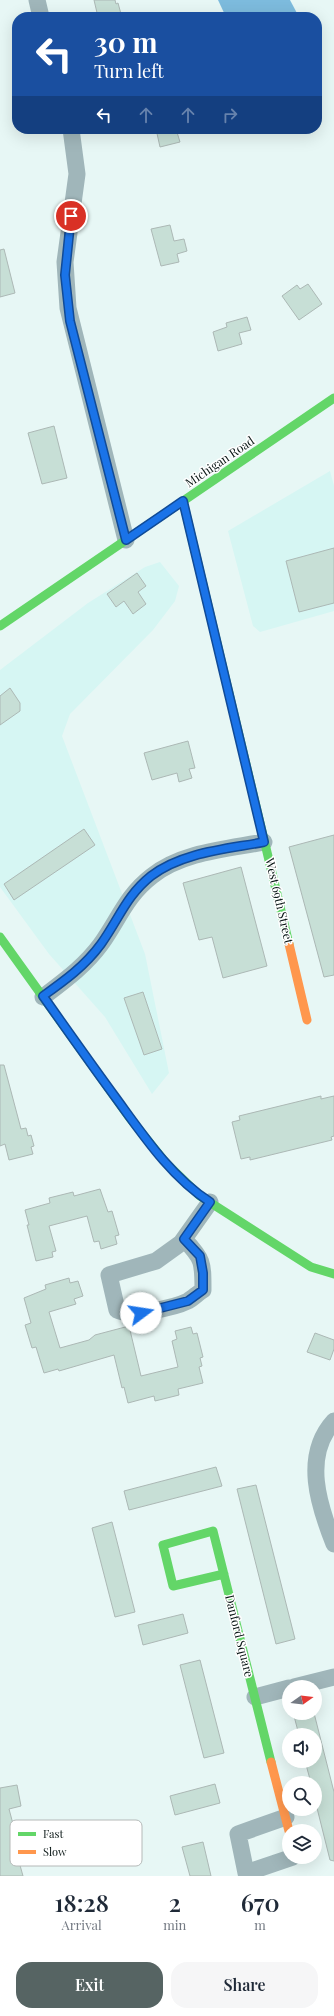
<!DOCTYPE html>
<html lang="en">
<head>
<meta charset="utf-8">
<style>
	:root { --surface:#fff; --page:#f6f6f7; --text:#1f2937; --muted:#747a83; --accent:#566463 }
	body { margin:0; font-family:"Playfair Display",serif; background:var(--page); color:var(--text); height:100vh; display:flex; flex-direction:column; font-size:15px; white-space:nowrap }
	* { box-sizing:border-box; margin:0 }
	p { font-size:13px; color:var(--muted) }
	.icon { flex:none; width:22px; height:22px; fill:none; stroke:currentColor; stroke-width:2; stroke-linecap:round; stroke-linejoin:round }
	.map { position:relative; height:1876px; overflow:hidden }
	.panel { display:flex; flex-direction:column; background:var(--surface); flex:1 }
	.panel>* { flex:none }
	.banner { position:absolute; left:12px; top:12px; width:310px; height:122px; border-radius:16px; box-shadow:0 4px 16px #0002; background:#1a4fa0; color:#fff; overflow:hidden }
	.needle { width:26px; rotate:76deg }
	.buttons { position:absolute; left:282px; top:1680px; display:grid; gap:8px }
	.buttons a { display:grid; place-items:center; width:40px; height:40px; border-radius:50%; background:var(--surface); box-shadow:0 4px 16px #0002; font-size:20px }
	.pin { position:absolute; display:grid; place-items:center; width:34px; height:34px; color:#fff; margin:-17px; border:2px solid #fff; border-radius:50%; box-shadow:0 1px 4px #0007 }
	.me { position:absolute; width:44px; margin:-22px; rotate:76deg; stroke-linejoin:round; filter:drop-shadow(0 0 3px #0008) }
	.turn { display:flex; align-items:center; gap:14px; height:84px; padding:0 16px; font-size:18px }
	.turn .icon { width:52px; height:52px; stroke-width:2.5 }
	.turn b { display:block; font-size:28px; line-height:34px }
	.lanes { display:flex; align-items:center; height:38px; padding:0 16px; background:#0003; justify-content:center; gap:20px; direction:ltr }
	.lanes .off { opacity:.35 }
	.eta { display:flex; justify-content:space-evenly; align-items:center; height:68px; text-align:center }
	.eta b { font-size:24px; font-weight:600; line-height:28px }
	.button { display:flex; gap:8px; margin-top:auto; padding:8px 16px }
	.button a { flex:1; height:46px; border-radius:16px; background:var(--accent); color:#fff; font-size:16px; font-weight:600; line-height:46px; text-align:center }
	.button a+a { background:var(--page); color:var(--text) }
	.map>svg:first-child { display:block }
	.built { fill:#d6f6f3 }
	.water { fill:#7dbbdd }
	.building { fill:#c7dfd6; stroke:#acb8b5 }
	.lines { fill:none; stroke-linecap:round; stroke-linejoin:round }
	.street { stroke:#a0b6ba; stroke-width:17 }
	.fast { stroke:#63d668; stroke-width:9 }
	.slow { stroke:#ff974d; stroke-width:9 }
	.route-casing { stroke:#114b97; stroke-width:10 }
	.route { stroke:#1a73e8; stroke-width:7 }
	.labels { text-anchor:middle; stroke-width:3; stroke-linejoin:round; paint-order:stroke }
	.street-label { font-size:12px; fill:#081514; stroke:#fff }
	.key { fill:#fff; stroke:#b5b9b8; stroke-width:1 }
	.key-label { font-size:11px; fill:#081514 }
</style>
</head>
<body>
<div class="map">
<svg width="334" height="1876" viewBox="0 0 334 1876">
	<rect width="100%" height="100%" fill="#e7f7f5"/>
	<!-- built -->
	<path class="built" d="M330,471L334,486V611L260,632L253,626L228,531Z
		M160,562L179,586L175,601L153,630L70,714L62,736L145,954L169,1073L152,1094L105,1017L49,954L0,887V670L88,603L145,567Z"/>
	<!-- water -->
	<path class="water" d="M218,0H290L299,17H226Z"/>
	<!-- building -->
	<path class="building" d="M94,0H115L116,4L118,3L121,14L119,15L120,17H98Z
		M156,129H176L180,142L160,147Z
		M170,225L174,241L184,239L187,251L177,254L179,262L161,266L151,229Z
		M4,249L15,293L0,297V250Z
		M308,284L322,304L299,320L282,296L297,285L300,289Z
		M247,317L251,330L239,333L242,344L218,351L213,332L227,327L226,323Z
		M54,426L67,478L42,484L28,433Z
		M334,548V603L299,612L286,561Z
		M137,573L146,586L138,592L146,604L133,614L124,601L116,607L107,594Z
		M10,688L20,703V711L0,725V696Z
		M188,741L195,768L189,769L192,778L179,782L177,773L152,780L144,753Z
		M84,829L95,845L14,900L4,884Z
		M334,835V975L324,977L289,847Z
		M241,867L267,966L223,978L212,937L199,940L183,883Z
		M143,992L162,1049L144,1055L124,998Z
		M0,1065H4L21,1129L26,1128L28,1136L31,1135L34,1146L31,1147L33,1154L9,1160L5,1144L0,1146Z
		M321,1096V1099L334,1096V1136L331,1137L332,1140L250,1160V1157L241,1159L232,1122L240,1120L239,1116Z
		M100,1189L108,1212L112,1211L119,1235L115,1236L117,1244L101,1249L99,1241L94,1242L87,1216L49,1226L56,1251L52,1252L53,1257L36,1261L27,1225H29L25,1210L50,1203L49,1198L73,1192L74,1196Z
		M69,1278L70,1283L78,1281L83,1296L74,1299L76,1304L49,1312L60,1348L89,1340L95,1335L129,1326L141,1376L178,1367L172,1341L177,1339L175,1331L191,1327L193,1334L197,1333L203,1357L200,1358L202,1366L199,1367L203,1383L178,1389L179,1395L155,1401L154,1396L128,1403L124,1387L122,1388L114,1355L59,1371L58,1369L44,1373L36,1347L32,1348L25,1325L31,1323L24,1298L46,1289L45,1285Z
		M315,1333L334,1340V1349L330,1360L307,1352Z
		M216,1467L222,1486L129,1510L124,1491Z
		M256,1485L295,1639L276,1644L237,1489Z
		M112,1522L135,1612L115,1617L92,1528Z
		M183,1614L188,1633L143,1645L138,1625Z
		M200,1660L224,1753L204,1758L180,1665Z
		M306,1713H314L334,1792V1861L330,1860L315,1800V1783H311L305,1761H315V1735H299L294,1716Z
		M215,1784L220,1803L175,1815L170,1796Z
		M17,1785L21,1806L9,1809L20,1850L16,1851L23,1876H0V1788Z
		M203,1842L211,1876H190L182,1847Z"/>
	<g class="lines">
		<!-- street -->
		<path class="street" d="M37,0L41,17
			M71,129L77,174L65,262L68,308L126,540
			M43,997C64,981 85,966 101,944C119,919 126,896 152,876C182,852 227,849 264,842
			M184,1239C203,1259 203,1262 203,1290C198,1293 193,1298 188,1301C174,1308 130,1317 117,1310L109,1275L156,1261L181,1243L210,1202
			M334,1421C302,1456 319,1506 334,1544
			M294,1687L334,1677
			M255,1697L289,1688
			M286,1817L238,1834L246,1873L293,1857"/>
		<!-- fast -->
		<path class="fast" d="M183,501L289,944
			M0,626L334,398
			M0,937L129,1117L166,1163L200,1196L311,1267L334,1274
			M224,1574L173,1586L163,1545L213,1531L271,1762"/>
		<!-- slow -->
		<path class="slow" d="M289,944L307,1020
			M271,1762L289,1831"/>
	</g>
	<g class="lines">
		<!-- route casing -->
		<g class="route-casing">
			<path id="route" d="M71,216L65,275L70,321L126,540L183,501L264,842C228,849 182,852 151,876C126,896 119,919 101,944C85,966 64,981 43,996C67,1030 91,1064 116,1098C143,1135 171,1177 210,1202L184,1239L200,1256L203,1273V1290L188,1301L141,1313"/>
		</g>
		<!-- route -->
		<use href="#route" class="route"/>
	</g>
	<g class="labels">
		<!-- street labels -->
		<g class="street-label">
			<text transform="translate(220 462) rotate(-34)" y="4">Michigan Road</text>
			<text transform="translate(279 901) rotate(77)" y="4">West 69th Street</text>
			<text transform="translate(239 1636) rotate(76)" y="4">Danford Square</text>
		</g>
	</g>
	<!-- legend -->
	<rect x="10" y="1820" width="132" height="46" rx="6" class="key"/>
	<rect x="18" y="1832" width="18" height="4" fill="#63d668"/>
	<rect x="18" y="1850" width="18" height="4" fill="#ff974d"/>
	<g class="key-label">
		<text x="43" y="1838">Fast</text>
		<text x="43" y="1856">Slow</text>
	</g>
</svg>
<div class="buttons">
<a><svg class="needle" viewBox="-14 -14 28 28"><path d="M0-13l5 13h-10z" fill="#e53935"/><path d="M0 13l5-13h-10z" fill="#747a83"/></svg></a>
<a><svg class="icon" aria-label="sound" viewBox="0 0 24 24"><path d="M4 9h4l5-4v14l-5-4H4zM17 9q2 3 0 6"/></svg></a>
<a><svg class="icon" aria-label="search" viewBox="0 0 24 24"><circle cx="10" cy="10" r="6"/><path d="M15 15l6 6"/></svg></a>
<a><svg class="icon" aria-label="layers" viewBox="0 0 24 24"><path d="M12 4l9 5-9 5-9-5zM3 14l9 5 9-5"/></svg></a>
</div>
<div class="pin" style="left:71px;top:216px;background:#d93025"><svg class="icon" aria-label="arrive" viewBox="0 0 24 24"><path d="M6 21V4h12l-3 4 3 4H6"/></svg></div>
<svg class="me" style="left:141px;top:1313px" viewBox="-20 -20 40 40"><circle r="19" fill="#fff"/><path d="M0-13L10 11 0 6-10 11z" fill="#1a73e8"/></svg>
<div class="banner">
<div class="turn"><svg class="icon" aria-label="left" viewBox="0 0 24 24"><path d="M17 20v-9H6M10 6l-5 5 5 5"/></svg><div><b>30 m</b>Turn left</div></div>
<div class="lanes"><svg class="icon" aria-label="left" viewBox="0 0 24 24"><path d="M17 20v-9H6M10 6l-5 5 5 5"/></svg><svg class="icon off" aria-label="ahead" viewBox="0 0 24 24"><path d="M12 20V5M6 11l6-6 6 6"/></svg><svg class="icon off" aria-label="ahead" viewBox="0 0 24 24"><path d="M12 20V5M6 11l6-6 6 6"/></svg><svg class="icon off" aria-label="right" viewBox="0 0 24 24"><path d="M7 20v-9h11M14 6l5 5-5 5"/></svg></div>
</div>
</div>
<section class="panel">
<div class="eta">
<div><b>18:28</b><p>Arrival</p></div>
<div><b>2</b><p>min</p></div>
<div><b>670</b><p>m</p></div>
</div>
<div class="button"><a>Exit</a><a>Share</a></div>
</section>
</body>
</html>
